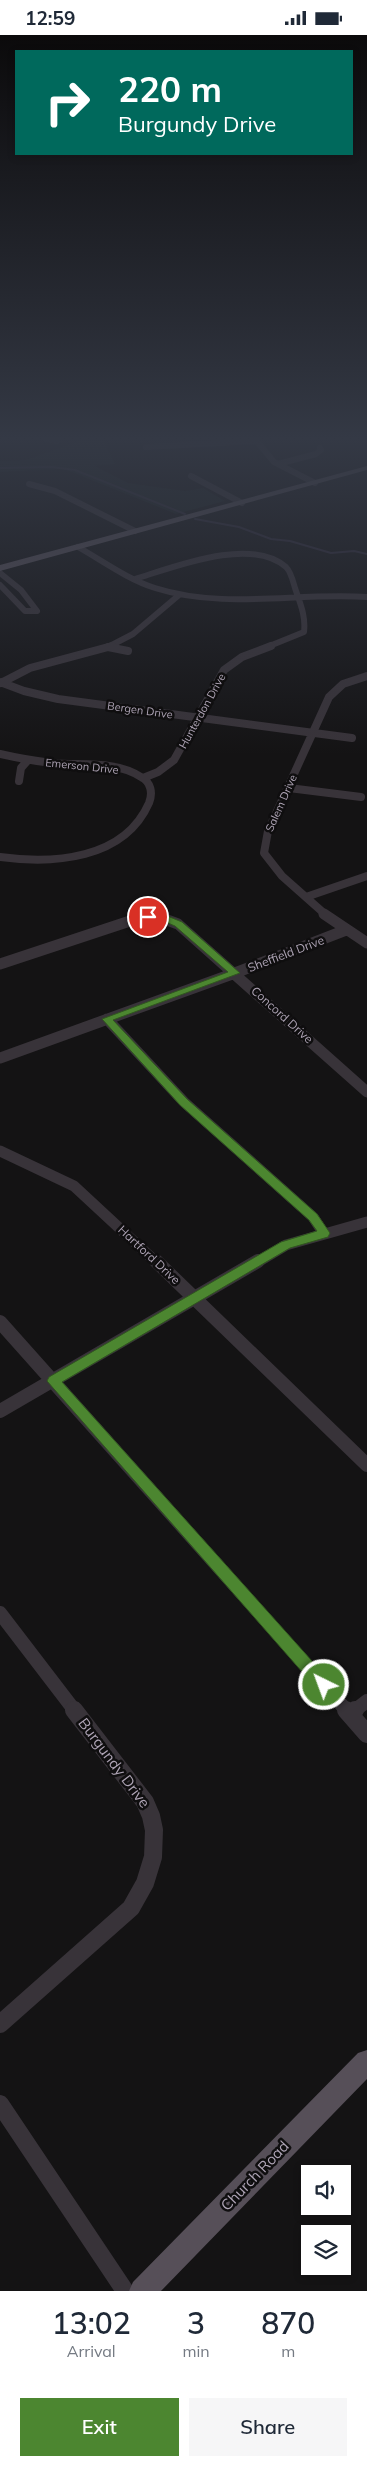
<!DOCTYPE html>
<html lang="en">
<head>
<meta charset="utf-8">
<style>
	:root { --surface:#fff; --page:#f6f6f7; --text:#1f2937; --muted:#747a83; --accent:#4c8630 }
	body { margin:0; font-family:Mulish,sans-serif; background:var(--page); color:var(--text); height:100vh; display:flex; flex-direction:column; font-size:19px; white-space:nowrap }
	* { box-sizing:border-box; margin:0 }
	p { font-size:16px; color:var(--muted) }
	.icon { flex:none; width:28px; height:28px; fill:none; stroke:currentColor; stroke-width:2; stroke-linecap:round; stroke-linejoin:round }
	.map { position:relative; height:2256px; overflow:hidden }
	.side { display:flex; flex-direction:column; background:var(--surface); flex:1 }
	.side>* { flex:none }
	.hud { position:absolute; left:15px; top:15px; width:338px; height:105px; border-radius:0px; box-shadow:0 2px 8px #0003; background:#00695c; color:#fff; overflow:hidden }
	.buttons { position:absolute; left:301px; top:2130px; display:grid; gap:10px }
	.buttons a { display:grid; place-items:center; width:50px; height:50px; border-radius:0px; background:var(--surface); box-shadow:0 2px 8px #0003; font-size:25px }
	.pin { position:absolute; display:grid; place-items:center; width:42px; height:42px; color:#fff; margin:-21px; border:2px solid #fff; border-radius:50%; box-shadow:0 1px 5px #0007 }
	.me { position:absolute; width:55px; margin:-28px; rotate:318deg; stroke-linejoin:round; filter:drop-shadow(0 0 4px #0008) }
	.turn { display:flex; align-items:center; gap:18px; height:105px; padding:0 20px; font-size:22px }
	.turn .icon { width:65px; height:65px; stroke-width:2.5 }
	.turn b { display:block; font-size:35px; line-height:42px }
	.eta { display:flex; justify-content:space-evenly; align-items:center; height:85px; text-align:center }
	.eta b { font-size:30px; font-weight:600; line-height:35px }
	.primary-button { display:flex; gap:10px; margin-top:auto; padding:10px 20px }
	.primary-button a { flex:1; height:58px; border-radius:0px; background:var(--accent); color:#fff; font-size:20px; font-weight:600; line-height:58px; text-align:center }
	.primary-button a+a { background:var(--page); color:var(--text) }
	.status { display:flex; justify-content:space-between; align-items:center; height:35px; padding:0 25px; background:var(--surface); direction:ltr }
	.status svg { height:14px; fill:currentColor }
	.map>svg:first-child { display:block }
	.green { fill:#191f1f }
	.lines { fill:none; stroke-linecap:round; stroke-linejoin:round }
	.stream { stroke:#2e2938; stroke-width:2 }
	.minor-far4 { stroke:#383339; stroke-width:6 }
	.minor-far3 { stroke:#383339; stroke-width:8 }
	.minor-far2 { stroke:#383339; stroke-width:11 }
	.minor-far1 { stroke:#383339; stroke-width:14 }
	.minor { stroke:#383339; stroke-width:18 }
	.major { fill:#564f58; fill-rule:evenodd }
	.route { fill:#4c8630; stroke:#31571f }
	.labels { text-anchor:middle; stroke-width:5; stroke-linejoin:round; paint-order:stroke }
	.far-street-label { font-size:11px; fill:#aea4b5; stroke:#0f0e0f }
	.street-label { font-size:12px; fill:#aea4b5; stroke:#0f0e0f }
	.near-street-label { font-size:15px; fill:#aea4b5; stroke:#0f0e0f }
</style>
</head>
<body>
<div class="status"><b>12:59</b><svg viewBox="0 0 49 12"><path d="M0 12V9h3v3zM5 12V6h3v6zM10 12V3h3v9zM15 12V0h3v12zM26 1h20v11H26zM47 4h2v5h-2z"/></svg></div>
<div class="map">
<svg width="367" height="2256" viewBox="0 0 367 2256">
	<rect width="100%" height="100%" fill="#141314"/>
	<!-- green -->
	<path class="green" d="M85,404H103L115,429L95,431L128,448L185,456L203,453L225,466L176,479L64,434L0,437V426L26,425Z"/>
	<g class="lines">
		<!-- stream -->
		<path class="stream" d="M0,433L52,432L75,435L185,479
			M195,484L239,492L271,504L290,506L331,518L354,516L367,519"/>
		<!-- minor-far4 -->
		<path class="minor-far4" d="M46,404L57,406
			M255,404L274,427L315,448
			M146,412L256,406
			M278,429L316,419L321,415L320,413
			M191,441L242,468
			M29,449L55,456L135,496
			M78,512C103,526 127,544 155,553C224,575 297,557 367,562
			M0,538L21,555L37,576H25L0,550
			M135,544C174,532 251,501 286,532C291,537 293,546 295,553C300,568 306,581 304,597L267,612
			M108,612L133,599L179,560"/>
		<!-- minor-far3 -->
		<path class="minor-far3" d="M108,612L128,616
			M0,647L24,656L58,664L352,703
			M1,648L30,633L112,611
			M0,719C17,723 35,726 52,728C81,731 115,725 141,742C151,747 153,758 149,768C124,825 53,829 0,822
			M143,743L158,737L174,725L224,635L242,622L271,611
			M19,746L21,733L28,725
			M289,753L361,762
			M306,862L367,841
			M326,880L282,841L264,818L268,796L329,662L343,649L367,641"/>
		<!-- minor-far2 -->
		<path class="minor-far2" d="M324,879L367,908
			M0,929L139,883L159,882L178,889L367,1057
			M107,984L184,1067L313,1182L324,1199
			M0,1023L235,938L346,895
			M0,1116L74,1151L157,1228
			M256,1228L286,1210L367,1187"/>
		<!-- minor-far1 -->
		<path class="minor-far1" d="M156,1226L367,1430
			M0,1287L347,1676
			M0,1376L258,1226
			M0,1578L75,1676
			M354,1676L367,1666"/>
		<!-- minor -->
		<path class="minor" d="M346,1675L367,1699
			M350,1679L355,1675
			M0,1989L131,1873L145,1848L153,1822L154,1795L151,1781L145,1767L74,1675
			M0,2069L125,2256"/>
		<!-- major -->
		<path class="major" d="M367,431V435L0,536V530Z
			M367,2015V2044L161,2256H129L133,2247L358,2018Z"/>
	</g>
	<!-- sky -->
	<linearGradient id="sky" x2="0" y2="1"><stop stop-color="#0b0a0b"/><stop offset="0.56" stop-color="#343945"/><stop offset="1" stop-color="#343945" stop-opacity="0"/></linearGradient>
	<rect width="367" height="720" fill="url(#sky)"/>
	<!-- route -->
	<path class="route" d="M148,879L165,880L182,887L240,938L113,985L187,1064L317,1179L330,1198L328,1202L290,1213L62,1347L329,1645L332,1650L329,1655L324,1657L318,1655L47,1346L49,1342L281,1207L317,1196L309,1185L180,1070L102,984L228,937L175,891L163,886L144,884V880Z"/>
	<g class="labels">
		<!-- far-street labels -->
		<g class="far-street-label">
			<text transform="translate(140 675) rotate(8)" y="4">Bergen Drive</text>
			<text transform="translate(202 676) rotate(-61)" y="4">Hunterdon Drive</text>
			<text transform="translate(82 731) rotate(6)" y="4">Emerson Drive</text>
			<text transform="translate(281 768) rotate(-66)" y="4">Salem Drive</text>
		</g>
		<!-- street labels -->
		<g class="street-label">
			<text transform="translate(286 919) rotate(-21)" y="4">Sheffield Drive</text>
			<text transform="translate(282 980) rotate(42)" y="4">Concord Drive</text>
			<text transform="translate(149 1220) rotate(43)" y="4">Hartford Drive</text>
		</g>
		<!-- near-street labels -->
		<g class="near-street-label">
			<text transform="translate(114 1728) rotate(53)" y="5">Burgundy Drive</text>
			<text transform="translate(255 2141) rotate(-46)" y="5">Church Road</text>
		</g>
	</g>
</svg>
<div class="buttons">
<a><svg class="icon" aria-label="sound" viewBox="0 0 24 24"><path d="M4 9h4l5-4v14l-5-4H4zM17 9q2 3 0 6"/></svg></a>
<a><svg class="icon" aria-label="layers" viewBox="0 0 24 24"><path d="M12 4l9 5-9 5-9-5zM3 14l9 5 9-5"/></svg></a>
</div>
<div class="pin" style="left:148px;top:882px;background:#d93025"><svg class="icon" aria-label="arrive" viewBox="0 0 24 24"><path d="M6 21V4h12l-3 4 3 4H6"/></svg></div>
<svg class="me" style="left:324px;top:1650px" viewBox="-20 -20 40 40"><circle r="17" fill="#4c8630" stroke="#fff" stroke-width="3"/><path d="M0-11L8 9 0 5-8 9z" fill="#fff"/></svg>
<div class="hud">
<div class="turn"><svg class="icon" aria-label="right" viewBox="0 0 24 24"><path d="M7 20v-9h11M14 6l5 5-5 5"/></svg><div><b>220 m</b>Burgundy Drive</div></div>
</div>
</div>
<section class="side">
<div class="eta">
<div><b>13:02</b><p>Arrival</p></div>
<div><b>3</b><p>min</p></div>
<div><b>870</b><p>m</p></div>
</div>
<div class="primary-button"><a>Exit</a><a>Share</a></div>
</section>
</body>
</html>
